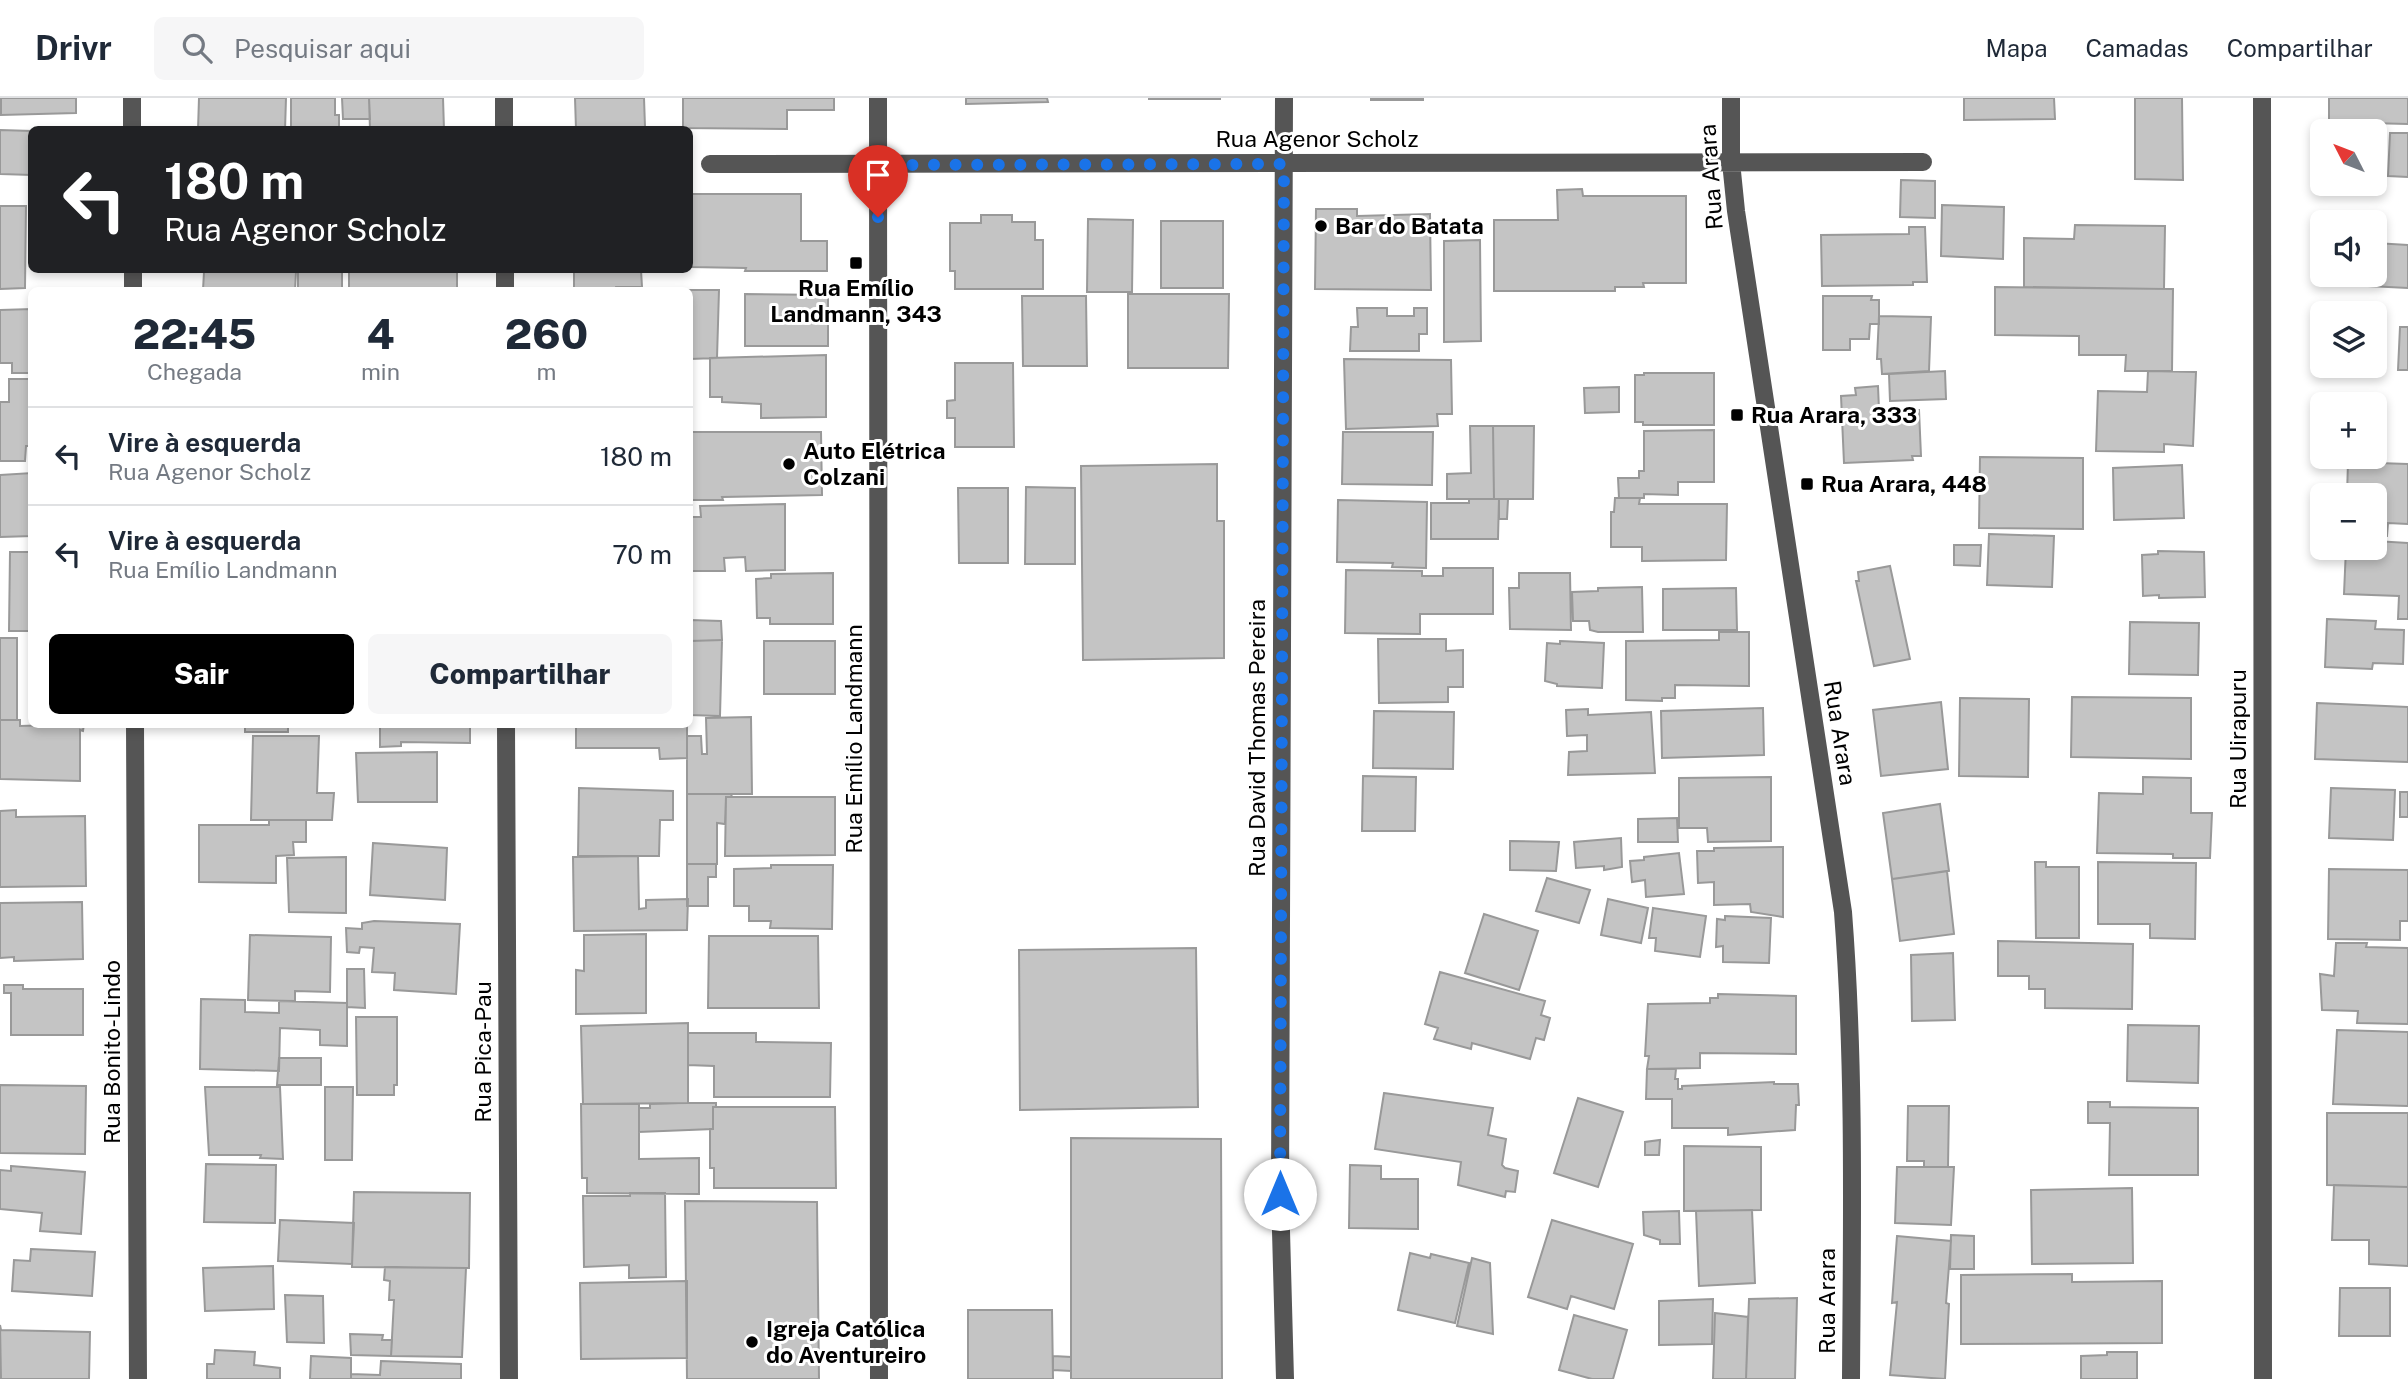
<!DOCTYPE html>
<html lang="pt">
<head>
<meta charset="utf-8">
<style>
	:root { --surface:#fff; --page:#f6f6f7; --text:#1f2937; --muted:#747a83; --line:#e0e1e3; --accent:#000 }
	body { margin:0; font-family:"Public Sans",sans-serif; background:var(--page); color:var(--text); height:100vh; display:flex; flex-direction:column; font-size:26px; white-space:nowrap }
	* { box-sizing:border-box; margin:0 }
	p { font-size:23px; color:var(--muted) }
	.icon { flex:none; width:38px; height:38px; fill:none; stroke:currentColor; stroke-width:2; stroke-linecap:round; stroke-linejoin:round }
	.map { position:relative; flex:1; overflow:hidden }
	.drawer { position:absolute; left:28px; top:189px; width:665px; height:441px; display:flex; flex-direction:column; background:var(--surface); border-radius:10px; box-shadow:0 4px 10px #0003 }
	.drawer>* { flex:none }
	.guide { position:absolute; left:28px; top:28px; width:665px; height:147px; border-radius:10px; box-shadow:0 4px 10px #0003; background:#202124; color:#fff; overflow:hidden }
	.needle { width:46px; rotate:312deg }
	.tools { position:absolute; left:2310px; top:21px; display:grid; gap:14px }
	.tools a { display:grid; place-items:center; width:77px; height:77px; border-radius:10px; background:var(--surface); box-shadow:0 4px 10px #0003; font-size:35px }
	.pin { position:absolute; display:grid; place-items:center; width:60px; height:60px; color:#fff; margin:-72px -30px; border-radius:50% 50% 50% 0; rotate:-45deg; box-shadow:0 0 7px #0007 }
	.pin .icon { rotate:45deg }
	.me { position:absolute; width:77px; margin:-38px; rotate:0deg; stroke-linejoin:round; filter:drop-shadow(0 0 5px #0008) }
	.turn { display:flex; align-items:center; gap:24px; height:147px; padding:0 21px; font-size:32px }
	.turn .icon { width:91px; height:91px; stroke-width:2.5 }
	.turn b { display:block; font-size:49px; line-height:60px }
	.eta { display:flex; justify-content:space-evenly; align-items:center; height:119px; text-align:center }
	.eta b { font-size:42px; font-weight:800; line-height:49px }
	.cta { display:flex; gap:14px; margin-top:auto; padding:14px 21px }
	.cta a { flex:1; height:80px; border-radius:10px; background:var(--accent); color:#fff; font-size:28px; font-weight:800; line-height:80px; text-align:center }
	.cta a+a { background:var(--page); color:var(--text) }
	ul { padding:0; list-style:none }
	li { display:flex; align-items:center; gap:21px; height:98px; padding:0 21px; border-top:2px solid var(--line) }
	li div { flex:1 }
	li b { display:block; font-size:26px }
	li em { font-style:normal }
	header { display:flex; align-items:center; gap:42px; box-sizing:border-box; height:98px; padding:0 35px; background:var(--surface); border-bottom:2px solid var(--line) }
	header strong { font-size:33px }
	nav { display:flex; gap:38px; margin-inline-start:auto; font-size:24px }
	.search { width:490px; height:63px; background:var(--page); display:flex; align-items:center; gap:18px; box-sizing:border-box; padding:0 24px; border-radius:10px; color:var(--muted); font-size:26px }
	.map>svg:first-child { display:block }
	.building { fill:#c4c4c4; stroke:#999; stroke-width:2 }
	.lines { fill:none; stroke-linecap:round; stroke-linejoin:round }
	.minor { stroke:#555; stroke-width:18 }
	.route { stroke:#1a73e8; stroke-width:12; stroke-dasharray:0 21.6 }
	.poi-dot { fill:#000; stroke:#fff; stroke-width:2.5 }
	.labels { text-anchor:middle; stroke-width:6; stroke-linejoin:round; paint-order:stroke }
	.street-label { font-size:23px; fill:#000; stroke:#fff }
	.poi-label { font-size:23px; font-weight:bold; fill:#000; stroke:#fff; text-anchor:start }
</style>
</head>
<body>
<header>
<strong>Drivr</strong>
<div class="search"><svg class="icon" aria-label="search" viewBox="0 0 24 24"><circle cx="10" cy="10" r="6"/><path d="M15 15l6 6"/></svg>Pesquisar aqui</div>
<nav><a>Mapa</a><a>Camadas</a><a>Compartilhar</a></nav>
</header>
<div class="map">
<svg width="2408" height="1281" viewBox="0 0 2408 1281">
	<rect width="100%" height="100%" fill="#fff"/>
	<!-- building -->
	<path class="building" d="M1,0H76V15L1,17Z
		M199,0H286L285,32H198Z
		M291,0H335V17H339V32H291Z
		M342,0H369L370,21H343Z
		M369,0H443L444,32H370Z
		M575,0H644L645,29L576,31Z
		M683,0H834V12H787V31L683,30Z
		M966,0H1047L1048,4L966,6Z
		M1149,0H1220V1H1149Z
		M1371,0H1423V2H1371Z
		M1964,0H2054L2055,21L1964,22Z
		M2135,0H2182L2183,82L2135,81Z
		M2329,0H2408V26L2329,24Z
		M0,32L32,33V77L0,76Z
		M2390,35H2408V79L2388,78Z
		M1901,82L1935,83V120L1900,119Z
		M1582,91L1583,98H1686V185H1643L1644,189H1615V193H1494V122H1558L1557,92Z
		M690,96H801V143H827V173H745L746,170L690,169Z
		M1942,107L2004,109L2003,161L1941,158Z
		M0,108H26L25,190L0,191Z
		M1316,111H1357V118L1430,116L1431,192L1315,191Z
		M981,117H1012V124H1035V142H1043V191H955V173H950V125H981Z
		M1088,121L1133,122L1132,194H1087Z
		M1161,123H1223V190H1161Z
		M2075,127L2165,128L2164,191L2024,189V140L2074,141Z
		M1909,129H1925L1927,184H1913V187L1822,188L1821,137L1909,136Z
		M1480,142L1481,243L1444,244V143Z
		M2375,145L2408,147V190L2369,188L2370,177H2375Z
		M298,172H342V192H298Z
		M349,172H457V192H349Z
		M574,172H641L642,189H616L615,192H574Z
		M204,174H296L295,192H203Z
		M1995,189L2173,191L2172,273H2125L2126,257H2079V238L1995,237Z
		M683,192H719L717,260L690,261V192Z
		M745,196L828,197V248H745Z
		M1128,196H1229L1228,270H1128Z
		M1022,198H1086L1087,268H1023Z
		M1823,198H1872L1871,202H1879V226H1870L1869,241H1850V252H1823Z
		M1357,210H1387V218H1414V210H1427V236H1419V253H1350L1351,229H1358Z
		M32,211V275H12V265H0V212Z
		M1879,218L1931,219L1929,273L1882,276L1881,261H1877Z
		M2400,229H2408V272H2398Z
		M826,257V319L761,320V306L722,304V299H710V260Z
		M1344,261L1451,262L1452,316H1437L1438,328L1346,331Z
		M955,265H1013L1014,349H955V320H947V303L955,302Z
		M1945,273L1946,301L1890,303L1889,276Z
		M2148,273L2196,274L2193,348L2164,346V354L2096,353L2098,293L2147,294Z
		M1644,275H1714V327H1643V324H1635V277H1644Z
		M9,281H32V348H26L25,363H0V304H9Z
		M1878,288L1879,312H1919L1921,358H1912L1913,362L1844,365L1841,298L1856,297L1855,290Z
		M1619,289V314L1585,315L1584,290Z
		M1470,328H1493L1494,401H1447V376L1471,375Z
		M1493,328H1534L1533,401H1494Z
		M1714,332V384H1678V397L1644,396V400H1619L1618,380H1639V373H1644V333Z
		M690,334H821L822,397L722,399L723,402H690Z
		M1343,334H1433L1432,387L1342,386Z
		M1980,359L2083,360V431L1979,430Z
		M2348,364L2408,366V426L2388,425L2387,438L2375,437V397H2347Z
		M1217,366V423H1224V560L1083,562L1081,368Z
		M2182,367L2184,420L2114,422L2113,370Z
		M32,375V438L0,439V377Z
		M1026,389L1075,390V466H1025Z
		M958,390H1008V465H959Z
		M1615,400H1640L1639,406H1727L1726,462L1642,463V449H1611V414H1614Z
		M1469,401H1499L1498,441H1431V405H1469Z
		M1499,401H1508L1507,421H1499Z
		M1338,402L1427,404L1426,470L1392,469L1393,465L1337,464Z
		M785,406V472L746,473L745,459L724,460L725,473H690V419H701L700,408Z
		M1989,436L2054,438L2052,489L1987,487Z
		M2375,443L2408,445V521H2398L2399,498L2344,496L2346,450H2375Z
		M1954,447H1981L1980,468L1954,467Z
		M2158,453L2204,454L2205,499L2159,500V497L2143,498L2142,457L2158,456Z
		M10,454H32V533H9Z
		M1890,468L1910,561L1874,568L1856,483H1859L1858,474Z
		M1443,470H1493V516H1420V536L1345,535L1346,472L1422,473V478H1443Z
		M833,475V526H770V520H757L756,481L771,480V476Z
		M1519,475H1570L1571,532L1510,531L1509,490H1519Z
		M1642,489L1643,534H1598L1590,532L1589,523H1573L1572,494L1598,493V490Z
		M1736,490L1737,532H1663V491Z
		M2327,521L2376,523L2375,531L2404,532L2403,566L2373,565L2372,571L2325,569Z
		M690,522L721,523L722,542L690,543Z
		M2130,524L2199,525L2198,577L2129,576Z
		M1719,534H1749V588L1675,587V600H1662V603L1626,602V543L1719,542Z
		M0,540H17V622H0Z
		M1378,541H1446V553L1463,552V589H1448V604L1379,605Z
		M722,542L720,618L690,617V543Z
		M764,543H835V596H764Z
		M1560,543L1604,545L1602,590L1557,588V586L1545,583L1547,545L1560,546Z
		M2072,599L2191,600V661L2071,659Z
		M1960,600L2029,601L2028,679L1959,678Z
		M1941,604L1948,671L1881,678L1873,612Z
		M2317,605L2408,609V664L2315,661Z
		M1763,610L1764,657L1662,660L1661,613Z
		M1588,611V617L1651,614L1655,675L1568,677L1569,654L1587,653V637L1567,638L1566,612Z
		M1374,613L1454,614L1453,671L1373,670Z
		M751,619L752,696H687V638H701L702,656H707L706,620Z
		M0,622H20V628L84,626L83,633L80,632V683L0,681Z
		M245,626H288V634H245Z
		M380,626H470V645L401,644V648L380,649Z
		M576,626H687V660L660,661L659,650H576Z
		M253,638H319L317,695H334L332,722H251Z
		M437,654V704H358L356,655Z
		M1363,678L1416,679L1415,733H1362Z
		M1771,679V743L1708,744L1707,730H1679V680Z
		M2143,679L2191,680V715H2212L2210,760H2173V756L2097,755L2099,695L2143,696Z
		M579,690L673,693V722H660L659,758H578Z
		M2331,690L2395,692L2393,742L2329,740Z
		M2400,694H2408V719H2400Z
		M687,696H731L732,699H726L725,726L717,725V766H687Z
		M726,699H835V757L725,758Z
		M1940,706L1949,773L1892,781L1883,715Z
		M16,712V719L85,718L86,788L0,789V713Z
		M1677,720L1678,744H1638V721Z
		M269,722H306V744H293L294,757L276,758V785L199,784V727H269Z
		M1621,740L1622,769L1604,772V768L1576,770L1574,744Z
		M1510,743L1559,744L1556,773L1510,772Z
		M373,745L447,750L445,802L370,797Z
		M1783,749V819L1751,814L1750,806L1714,807V784L1698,785L1697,753H1714V750Z
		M1679,755L1684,796L1646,799L1645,782L1632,784L1630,763L1644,762V759Z
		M638,758L639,811L646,810V802L688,801L687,832L574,833L573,759Z
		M346,759V815L289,814L287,760Z
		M2035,764H2046V769H2079V840H2036Z
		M2098,764L2196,765L2195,841L2150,840V826H2098Z
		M687,766H716V779H708V808H687Z
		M771,767H833L832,831L770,830L771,823H749V808H734V771L771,770Z
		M2329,771L2408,772V823H2400V842L2328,841Z
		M1947,773L1954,836L1900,843L1892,781Z
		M1547,780L1590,792L1579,825L1536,813Z
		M1608,801L1648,810L1641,845L1601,837Z
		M82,804L83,861L14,863V859L0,860V805Z
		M1653,810L1706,818L1700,859L1655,853L1656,840H1649Z
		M1484,816L1538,833L1519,892L1465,875Z
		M1725,818L1771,820L1769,865L1723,864V848L1716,849L1717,821L1725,822Z
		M374,823L460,826L456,896L394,892L395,875L372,874L374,850L360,849L359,855L347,854L346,830L362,831V825Z
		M250,837L331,839L330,894L295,893V903L248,902Z
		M584,837L646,836V915L576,916V872L584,873Z
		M709,838H818L819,910H708Z
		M1998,843L2133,846L2132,911L2045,910V891H2029V878H1998Z
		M2336,845H2367L2366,849L2408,850V926L2357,925L2358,913L2322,912L2320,876L2334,878Z
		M1196,850L1198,1009L1020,1012L1019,852Z
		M1953,855L1955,922L1912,923L1911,857Z
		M347,871H364L365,910L347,909Z
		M1440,874L1545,903L1541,917L1550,920L1544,942L1536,940L1530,961L1472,945L1471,951L1434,941L1438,930L1425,926Z
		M4,887H23V891H83V937H11V895H4Z
		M1718,896L1796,898V956L1700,955V970L1647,971L1649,958H1645L1648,906L1710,905V900H1718Z
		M201,901L245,902V914L279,915V903L347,905V948L320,947V932L280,930L279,973L200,971Z
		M356,919H397V987H394V997H357Z
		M688,925V1005L583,1006L581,928Z
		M2128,927L2199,928L2198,985L2127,983Z
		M2337,932L2408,934V1008L2333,1006Z
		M688,935H756V944L831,945L830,999H714V968L688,967Z
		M279,960H321V987H277Z
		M1647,971H1676L1675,981H1678V991H1682V988L1774,984V986H1798L1799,1007H1796L1795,1032L1728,1037V1030H1672V1001H1646Z
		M0,987L86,988L85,1056L0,1055Z
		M205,989H280L283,1061L260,1060L261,1057H209Z
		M325,989H353L352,1062H325Z
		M1384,995L1493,1010L1488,1037L1506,1041L1502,1067L1505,1070L1518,1073L1515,1094L1506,1093L1505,1099L1458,1087L1461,1064L1375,1051Z
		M1578,1000L1623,1014L1598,1089L1554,1075Z
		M2088,1004H2110V1009L2198,1010V1077H2109L2110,1025H2088Z
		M688,1005H716V1009H713V1031L639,1034V1010H650V1006Z
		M581,1006H639V1061L699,1060V1096L587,1095V1080H582Z
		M1908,1008H1949L1948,1069H1924V1063H1907Z
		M713,1009H835L836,1090H714V1070H710V1031H713Z
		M2327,1015H2408V1089L2327,1087Z
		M1071,1040L1221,1041L1222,1281H1071Z
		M1660,1042L1659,1057H1645V1044Z
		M1684,1048L1761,1049V1112L1684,1113Z
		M206,1066L276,1067L275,1125L204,1124Z
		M1350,1067L1381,1068V1081H1418V1131L1349,1130Z
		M11,1068L85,1074L81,1136L40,1133L42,1115L0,1111V1072L11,1073Z
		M1897,1069H1954L1951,1127L1895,1125Z
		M2334,1087L2408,1089V1168L2369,1166V1142H2332Z
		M2132,1090L2133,1165L2032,1166L2031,1092Z
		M354,1094L470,1095L469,1170L352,1169Z
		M630,1095H665L666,1179L629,1180V1167L584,1169L583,1098H630Z
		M685,1103L817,1104L819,1281H687Z
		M1752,1112L1755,1185L1699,1188L1696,1113Z
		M1679,1113L1680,1146H1660V1142L1644,1137L1643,1114Z
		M280,1122L354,1125L352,1166L278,1163Z
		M1552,1122L1633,1146L1614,1211L1571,1198L1567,1211L1528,1199Z
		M1951,1137L1974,1138V1171H1950Z
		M1897,1138L1951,1143L1946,1205L1949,1206L1945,1281L1890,1277L1897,1204L1892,1205Z
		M31,1151L95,1154L92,1198L12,1193L14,1162L30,1163Z
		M1410,1155L1430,1160L1431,1156L1469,1165L1455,1225L1398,1212Z
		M1472,1160L1490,1165L1493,1236L1457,1228Z
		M273,1168L274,1211L205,1213L203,1170Z
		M385,1169L466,1170L462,1259L391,1258L394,1202H389L390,1183L384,1182Z
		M2072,1176V1184L2162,1183V1245L1961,1246V1177Z
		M687,1183V1260L581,1261L580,1185Z
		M2340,1190H2390V1238H2339Z
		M285,1197L323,1198L324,1245L287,1244Z
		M1797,1200L1795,1281H1746L1749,1201Z
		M1713,1201L1712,1246L1659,1247V1203Z
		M968,1212H1052L1053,1281H968Z
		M1715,1215L1748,1219L1746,1281H1713Z
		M1574,1217L1627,1232L1613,1281H1592L1559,1272Z
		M0,1227L1,1232L90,1234L89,1281H1Z
		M350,1236L383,1237L382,1242H392L391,1258L351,1257Z
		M215,1252L255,1254L254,1267L280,1270V1281H207V1266H214Z
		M2107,1254H2137V1281H2081V1258L2107,1257Z
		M311,1258L351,1260V1281H310Z
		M1053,1258L1071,1259V1273L1053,1272Z
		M381,1263L461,1266V1281H351V1276L380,1277Z"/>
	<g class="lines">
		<!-- minor -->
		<path class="minor" d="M132,0V32
			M504,0V32
			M878,0L879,1281
			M1284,0L1280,1096L1285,1281
			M1731,0V64L1736,113L1843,814C1855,970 1852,1125 1851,1281
			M2262,0L2263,1281
			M710,66L1923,64
			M133,172V192
			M505,172V192
			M135,626L138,1281
			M506,626L509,1281"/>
	</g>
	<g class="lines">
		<!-- route -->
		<path class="route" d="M878,119V67L1284,66L1280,1096"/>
	</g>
	<!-- markers -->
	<g class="poi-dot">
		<circle cx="1321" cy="128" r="7"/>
		<rect x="849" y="158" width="14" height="14" rx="3.5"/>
		<rect x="1730" y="310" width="14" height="14" rx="3.5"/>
		<circle cx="789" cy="366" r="7"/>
		<rect x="1800" y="379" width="14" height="14" rx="3.5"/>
		<circle cx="752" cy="1244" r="7"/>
	</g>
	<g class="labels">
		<!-- street labels -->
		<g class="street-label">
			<text x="1317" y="49">Rua Agenor Scholz</text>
			<text transform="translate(1711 79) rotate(-94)" y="8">Rua Arara</text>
			<text transform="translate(1840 635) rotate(81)" y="8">Rua Arara</text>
			<text transform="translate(1257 640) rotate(-90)" y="8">Rua David Thomas Pereira</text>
			<text transform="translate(854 641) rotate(-90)" y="8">Rua Emílio Landmann</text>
			<text transform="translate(2238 641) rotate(-90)" y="8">Rua Uirapuru</text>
			<text transform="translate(112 954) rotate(-90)" y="8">Rua Bonito-Lindo</text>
			<text transform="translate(483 954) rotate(-90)" y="8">Rua Pica-Pau</text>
			<text transform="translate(1827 1203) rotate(-90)" y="8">Rua Arara</text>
		</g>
		<!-- poi labels -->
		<g class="poi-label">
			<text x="1335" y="136">Bar do Batata</text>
			<text x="856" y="198" text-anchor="middle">Rua Emílio<tspan x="856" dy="26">Landmann, 343</tspan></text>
			<text x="1751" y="325">Rua Arara, 333</text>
			<text x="803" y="361">Auto Elétrica<tspan x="803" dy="26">Colzani</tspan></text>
			<text x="1821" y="394">Rua Arara, 448</text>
			<text x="766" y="1239">Igreja Católica<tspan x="766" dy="26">do Aventureiro</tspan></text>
		</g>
	</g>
</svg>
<div class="tools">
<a><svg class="needle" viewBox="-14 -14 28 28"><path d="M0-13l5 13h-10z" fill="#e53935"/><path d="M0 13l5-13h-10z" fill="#747a83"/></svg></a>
<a><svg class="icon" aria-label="sound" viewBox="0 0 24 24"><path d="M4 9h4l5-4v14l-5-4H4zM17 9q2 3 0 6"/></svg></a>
<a><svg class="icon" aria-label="layers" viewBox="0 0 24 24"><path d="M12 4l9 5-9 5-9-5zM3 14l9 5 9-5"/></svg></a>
<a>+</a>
<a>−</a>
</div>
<div class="pin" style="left:878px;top:119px;background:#d93025"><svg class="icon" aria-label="arrive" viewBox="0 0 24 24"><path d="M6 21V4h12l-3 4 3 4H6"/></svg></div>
<svg class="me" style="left:1280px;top:1096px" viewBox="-20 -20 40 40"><circle r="19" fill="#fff"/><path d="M0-13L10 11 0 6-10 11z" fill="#1a73e8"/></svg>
<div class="guide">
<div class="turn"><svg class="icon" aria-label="left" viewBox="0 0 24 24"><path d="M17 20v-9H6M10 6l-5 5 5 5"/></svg><div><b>180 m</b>Rua Agenor Scholz</div></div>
</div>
<section class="drawer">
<div class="eta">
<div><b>22:45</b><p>Chegada</p></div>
<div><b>4</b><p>min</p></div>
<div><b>260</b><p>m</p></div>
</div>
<ul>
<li><svg class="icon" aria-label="left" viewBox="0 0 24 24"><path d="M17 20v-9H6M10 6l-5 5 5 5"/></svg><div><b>Vire à esquerda</b><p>Rua Agenor Scholz</p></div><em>180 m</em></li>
<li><svg class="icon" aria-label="left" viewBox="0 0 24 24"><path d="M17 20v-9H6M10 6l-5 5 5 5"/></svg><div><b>Vire à esquerda</b><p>Rua Emílio Landmann</p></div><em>70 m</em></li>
</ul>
<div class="cta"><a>Sair</a><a>Compartilhar</a></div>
</section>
</div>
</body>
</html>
